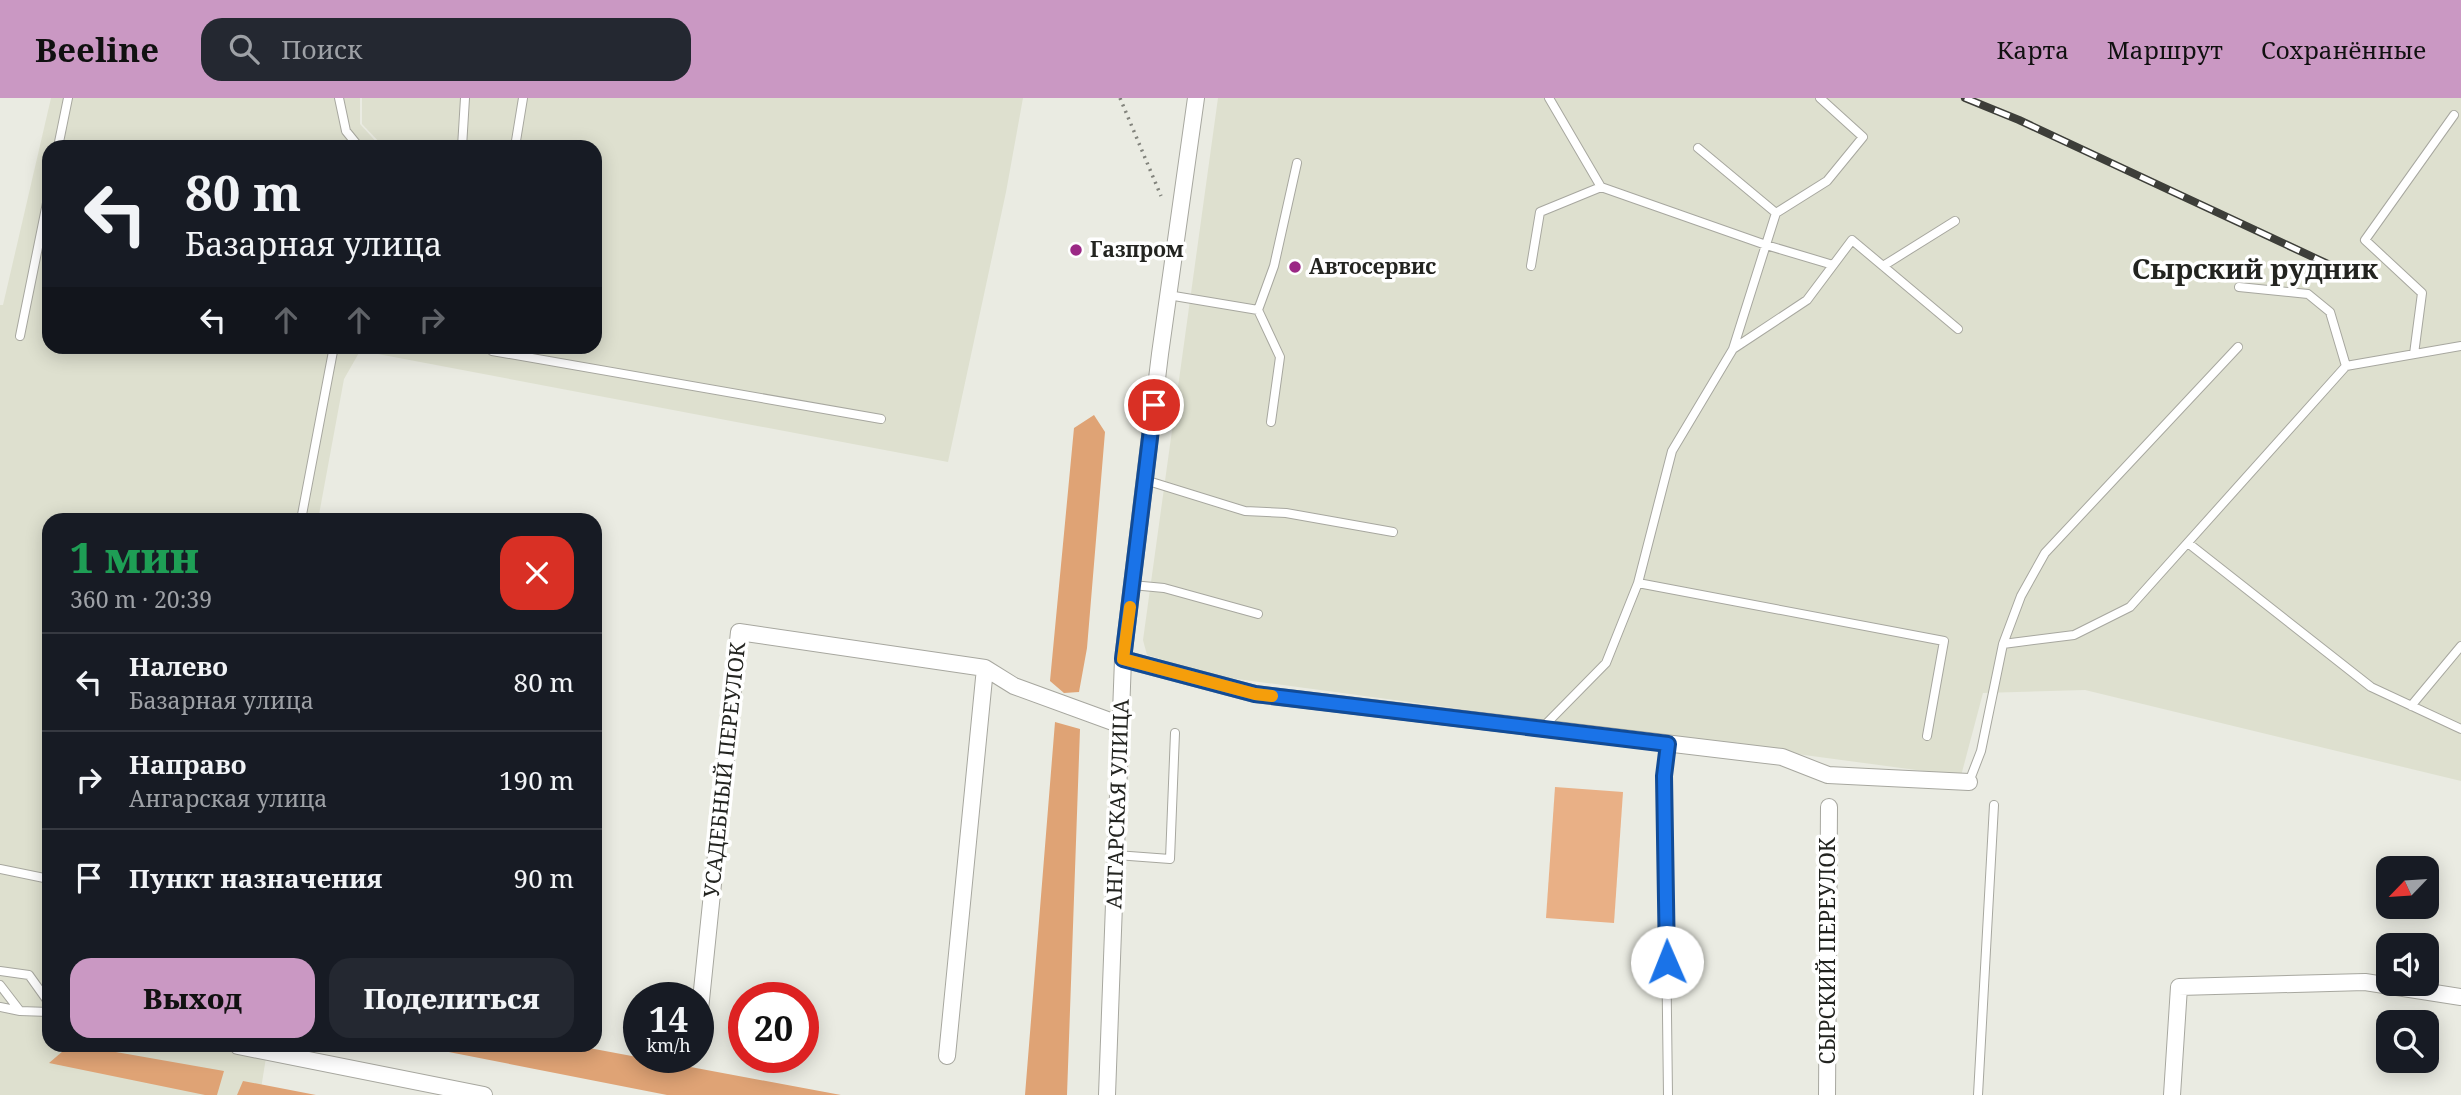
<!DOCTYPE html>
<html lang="ru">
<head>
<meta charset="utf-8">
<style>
	:root { --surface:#171b24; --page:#242831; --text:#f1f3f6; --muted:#9ea1a6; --line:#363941; --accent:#ca98c3 }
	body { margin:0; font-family:"Noto Serif",serif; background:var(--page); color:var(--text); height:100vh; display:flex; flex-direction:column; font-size:26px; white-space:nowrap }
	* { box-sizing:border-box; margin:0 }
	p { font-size:23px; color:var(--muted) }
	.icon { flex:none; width:38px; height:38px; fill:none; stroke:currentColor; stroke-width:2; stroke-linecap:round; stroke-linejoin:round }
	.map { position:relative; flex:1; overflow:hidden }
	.drawer { position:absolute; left:42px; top:415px; width:560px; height:539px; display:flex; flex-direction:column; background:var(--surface); border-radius:21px; box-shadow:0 4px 18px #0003 }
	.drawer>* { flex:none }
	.top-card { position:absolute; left:42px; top:42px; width:560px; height:214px; border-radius:21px; box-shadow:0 4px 18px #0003; background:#171b24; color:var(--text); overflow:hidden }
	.needle { width:46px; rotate:245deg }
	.tools { position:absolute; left:2376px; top:758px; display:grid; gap:14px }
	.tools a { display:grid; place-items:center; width:63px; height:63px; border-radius:14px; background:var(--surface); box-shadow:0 4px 18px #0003; font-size:35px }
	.speed { position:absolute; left:623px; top:884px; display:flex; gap:14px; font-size:35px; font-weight:700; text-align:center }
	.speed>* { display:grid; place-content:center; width:91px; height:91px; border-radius:50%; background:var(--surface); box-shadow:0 4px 18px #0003; line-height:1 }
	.speed small { font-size:18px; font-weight:400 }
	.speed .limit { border:10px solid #d22; background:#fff; color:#111 }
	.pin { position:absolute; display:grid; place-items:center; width:60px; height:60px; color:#fff; margin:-30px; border:4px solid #fff; border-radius:50%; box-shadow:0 2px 7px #0007 }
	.me { position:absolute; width:77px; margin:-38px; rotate:359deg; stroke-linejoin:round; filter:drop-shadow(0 0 5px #0008) }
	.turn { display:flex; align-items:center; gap:24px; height:147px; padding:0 28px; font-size:32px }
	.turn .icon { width:91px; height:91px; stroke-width:2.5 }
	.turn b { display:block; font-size:49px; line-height:60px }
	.lanes { display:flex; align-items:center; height:66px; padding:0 28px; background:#0003; justify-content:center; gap:35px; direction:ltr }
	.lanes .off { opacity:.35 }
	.round { display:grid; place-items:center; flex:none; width:74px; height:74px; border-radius:21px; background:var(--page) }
	.head { display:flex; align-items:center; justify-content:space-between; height:119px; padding:0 28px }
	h1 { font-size:42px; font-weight:800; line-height:52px; color:#1e9e55 }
	.cta { display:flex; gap:14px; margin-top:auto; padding:14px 28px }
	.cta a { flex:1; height:80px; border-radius:21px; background:var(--accent); color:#111; font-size:28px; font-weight:800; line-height:80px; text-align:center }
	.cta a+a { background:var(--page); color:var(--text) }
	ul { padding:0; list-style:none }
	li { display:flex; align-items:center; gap:21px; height:98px; padding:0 28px; border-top:2px solid var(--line) }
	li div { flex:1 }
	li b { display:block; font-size:26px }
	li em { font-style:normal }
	header { display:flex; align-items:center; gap:42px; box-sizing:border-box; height:98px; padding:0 35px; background:var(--accent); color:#111 }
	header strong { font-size:33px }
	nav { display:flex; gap:38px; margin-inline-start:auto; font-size:24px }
	.search { width:490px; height:63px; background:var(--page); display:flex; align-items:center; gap:18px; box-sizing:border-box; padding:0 24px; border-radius:21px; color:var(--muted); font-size:26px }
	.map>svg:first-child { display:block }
	.built { fill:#dee0cf }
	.green { fill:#e9b086 }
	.forest { fill:#dfa375 }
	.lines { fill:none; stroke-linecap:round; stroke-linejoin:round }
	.lane-casing { stroke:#a7a79f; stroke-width:10 }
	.street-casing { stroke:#a7a79f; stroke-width:18 }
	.path { stroke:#82837c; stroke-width:3.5; stroke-dasharray:2 5; stroke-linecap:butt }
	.lane { stroke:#fff; stroke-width:8 }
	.street { stroke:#fff; stroke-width:16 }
	.rail-casing { stroke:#3d3e39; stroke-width:8 }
	.rail { stroke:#fff; stroke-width:5; stroke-dasharray:16; stroke-linecap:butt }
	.route-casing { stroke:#114b97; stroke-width:18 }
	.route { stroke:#1a73e8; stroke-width:12 }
	.slow { stroke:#f59e0b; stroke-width:12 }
	.poi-dot { fill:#9b2885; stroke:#fff; stroke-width:2.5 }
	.labels { text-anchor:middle; stroke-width:7; stroke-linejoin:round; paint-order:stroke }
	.poi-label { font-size:21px; font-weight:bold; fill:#232420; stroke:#fff; text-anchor:start }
	.street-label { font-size:21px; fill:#232420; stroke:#fff }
	.district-label { font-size:28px; font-weight:bold; fill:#232420; stroke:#fff }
</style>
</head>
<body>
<header>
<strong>Beeline</strong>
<div class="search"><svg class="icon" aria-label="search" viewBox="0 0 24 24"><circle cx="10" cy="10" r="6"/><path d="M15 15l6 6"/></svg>Поиск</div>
<nav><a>Карта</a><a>Маршрут</a><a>Сохранённые</a></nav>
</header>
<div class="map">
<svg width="2461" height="997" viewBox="0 0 2461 997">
	<rect width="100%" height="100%" fill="#eaebe2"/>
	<!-- built -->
	<path class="built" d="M51,0H360V26L381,49H49V248L360,249V253L344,281L318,422H49V947H268L260,997H0V207H3Z
		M362,0H1023L1006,94L948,364L362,253V248H595V49H384L362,26Z
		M1218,0H2461V683L2085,592L1983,595L1961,678L1215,578L1147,557L1143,542Z"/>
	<!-- green -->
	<path class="green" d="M1555,689L1623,694L1614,825L1546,820Z"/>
	<!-- forest -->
	<path class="forest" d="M1094,317L1105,334L1087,550L1079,594L1064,595L1050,583L1074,330Z
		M1055,624L1080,631L1067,997H1025Z
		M70,947H76L224,973L217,997H205L49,965Z
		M413,947H573L841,997H667Z
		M243,983L316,997H237Z"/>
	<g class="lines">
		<!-- lane casing -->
		<g class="lane-casing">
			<path id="lane" d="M339,0L346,33L359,49
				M1549,0L1601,89L1766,147L1833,167
				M58,49L68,0
				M462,49L465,0
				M515,49L523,0
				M1698,50L1776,115
				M1531,168L1540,114L1601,89
				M1883,168L1955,123
				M2239,189L2308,196L2330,214L2346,268
				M1168,197L1258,212L1274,168L1297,65
				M1258,212L1280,259L1271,324
				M20,238L49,95
				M490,248L492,253L881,321
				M1733,251L1776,115L1827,83L1863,39L1820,0
				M2414,256L2422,195L2365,142L2454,17
				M1145,382L1245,413L1286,415L1393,434
				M301,422L334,248
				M2188,445L2371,589L2461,631
				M1638,485L1944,543L1927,638
				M1132,487L1164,490L1258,516
				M2003,546L2021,498L2045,455L2238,249
				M2411,608L2461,548
				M1543,629L1606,565L1638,485L1672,353L1733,251L1807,202L1852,142L1958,231
				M1668,646L1664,678L1668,997
				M1969,684L1981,653L2003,546L2074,537L2130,509L2346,268L2461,248
				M1116,757L1170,761L1175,635
				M0,771L49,781
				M0,873L29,877L49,905
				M0,887L20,913L49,914
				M0,909L20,913
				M1978,997L1994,707"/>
		</g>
		<!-- street casing -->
		<g class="street-casing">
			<path id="street" d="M1123,561L1255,596L1782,659L1828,677L1969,684
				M698,931L739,534L985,570L1014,588L1121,627
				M238,948L484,997
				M947,958L985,570
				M1107,997L1123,561L1160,256L1196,0
				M1827,997L1829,709
				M2172,997L2179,889L2365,884L2461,899"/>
		</g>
		<!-- path -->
		<path class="path" d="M1120,0L1161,98"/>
		<!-- lane -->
		<use href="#lane" class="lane"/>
		<!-- street -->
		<use href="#street" class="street"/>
		<!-- rail casing -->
		<g class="rail-casing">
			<path id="rail" d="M1965,0L2019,22L2345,174"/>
		</g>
		<!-- rail -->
		<use href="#rail" class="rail"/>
	</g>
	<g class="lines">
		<!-- route casing -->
		<g class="route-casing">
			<path id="route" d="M1154,307L1123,561L1255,596L1668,646L1664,678L1667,864"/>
		</g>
		<!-- route -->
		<use href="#route" class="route"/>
		<!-- slow -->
		<path class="slow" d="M1130,509L1123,561L1255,596L1272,598"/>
	</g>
	<!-- markers -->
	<g class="poi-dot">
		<circle cx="1076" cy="152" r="7"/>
		<circle cx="1295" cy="169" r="7"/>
	</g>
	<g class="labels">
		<!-- poi labels -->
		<g class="poi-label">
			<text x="1090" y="159">Газпром</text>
			<text x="1309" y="176">Автосервис</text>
		</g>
		<!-- street labels -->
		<g class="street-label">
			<text transform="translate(725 672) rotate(-84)" y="7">УСАДЕБНЫЙ ПЕРЕУЛОК</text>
			<text transform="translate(1118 706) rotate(-88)" y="7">АНГАРСКАЯ УЛИЦА</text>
			<text transform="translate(1828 853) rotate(-90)" y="7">СЫРСКИЙ ПЕРЕУЛОК</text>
		</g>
		<!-- district labels -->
		<g class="district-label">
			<text x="2255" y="181">Сырский рудник</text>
		</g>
	</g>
</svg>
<div class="tools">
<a><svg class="needle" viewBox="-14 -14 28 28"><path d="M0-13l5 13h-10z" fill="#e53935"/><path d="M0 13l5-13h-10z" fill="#9ea1a6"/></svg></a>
<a><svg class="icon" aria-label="sound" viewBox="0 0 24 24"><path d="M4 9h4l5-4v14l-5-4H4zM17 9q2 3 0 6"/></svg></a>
<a><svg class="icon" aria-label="search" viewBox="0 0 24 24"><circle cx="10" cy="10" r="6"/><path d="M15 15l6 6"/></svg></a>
</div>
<div class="speed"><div>14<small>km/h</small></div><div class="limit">20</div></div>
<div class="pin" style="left:1154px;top:307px;background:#d93025"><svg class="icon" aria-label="arrive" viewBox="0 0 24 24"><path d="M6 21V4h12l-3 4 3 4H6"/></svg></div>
<svg class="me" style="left:1667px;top:864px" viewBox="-20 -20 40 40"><circle r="19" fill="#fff"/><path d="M0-13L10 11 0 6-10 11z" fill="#1a73e8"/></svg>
<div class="top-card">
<div class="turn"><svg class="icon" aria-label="left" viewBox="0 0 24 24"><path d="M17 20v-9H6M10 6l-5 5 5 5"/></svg><div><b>80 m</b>Базарная улица</div></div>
<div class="lanes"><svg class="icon" aria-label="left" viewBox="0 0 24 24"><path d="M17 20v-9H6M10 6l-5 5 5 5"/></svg><svg class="icon off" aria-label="ahead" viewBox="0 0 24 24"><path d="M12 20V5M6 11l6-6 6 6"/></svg><svg class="icon off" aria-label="ahead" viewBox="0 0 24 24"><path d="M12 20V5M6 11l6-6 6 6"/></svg><svg class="icon off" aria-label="right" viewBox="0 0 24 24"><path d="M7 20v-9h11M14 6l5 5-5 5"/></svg></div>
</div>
<section class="drawer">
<div class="head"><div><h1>1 мин</h1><p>360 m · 20:39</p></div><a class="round" style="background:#d93025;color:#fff"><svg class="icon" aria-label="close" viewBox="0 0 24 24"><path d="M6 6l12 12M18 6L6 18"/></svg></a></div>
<ul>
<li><svg class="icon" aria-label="left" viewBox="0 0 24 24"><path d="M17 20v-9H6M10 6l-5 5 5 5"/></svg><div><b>Налево</b><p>Базарная улица</p></div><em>80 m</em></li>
<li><svg class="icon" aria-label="right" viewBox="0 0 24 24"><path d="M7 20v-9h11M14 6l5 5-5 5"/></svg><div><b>Направо</b><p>Ангарская улица</p></div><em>190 m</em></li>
<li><svg class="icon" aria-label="arrive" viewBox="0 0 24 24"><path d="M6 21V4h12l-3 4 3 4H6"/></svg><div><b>Пункт назначения</b></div><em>90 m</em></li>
</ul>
<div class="cta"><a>Выход</a><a>Поделиться</a></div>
</section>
</div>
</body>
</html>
